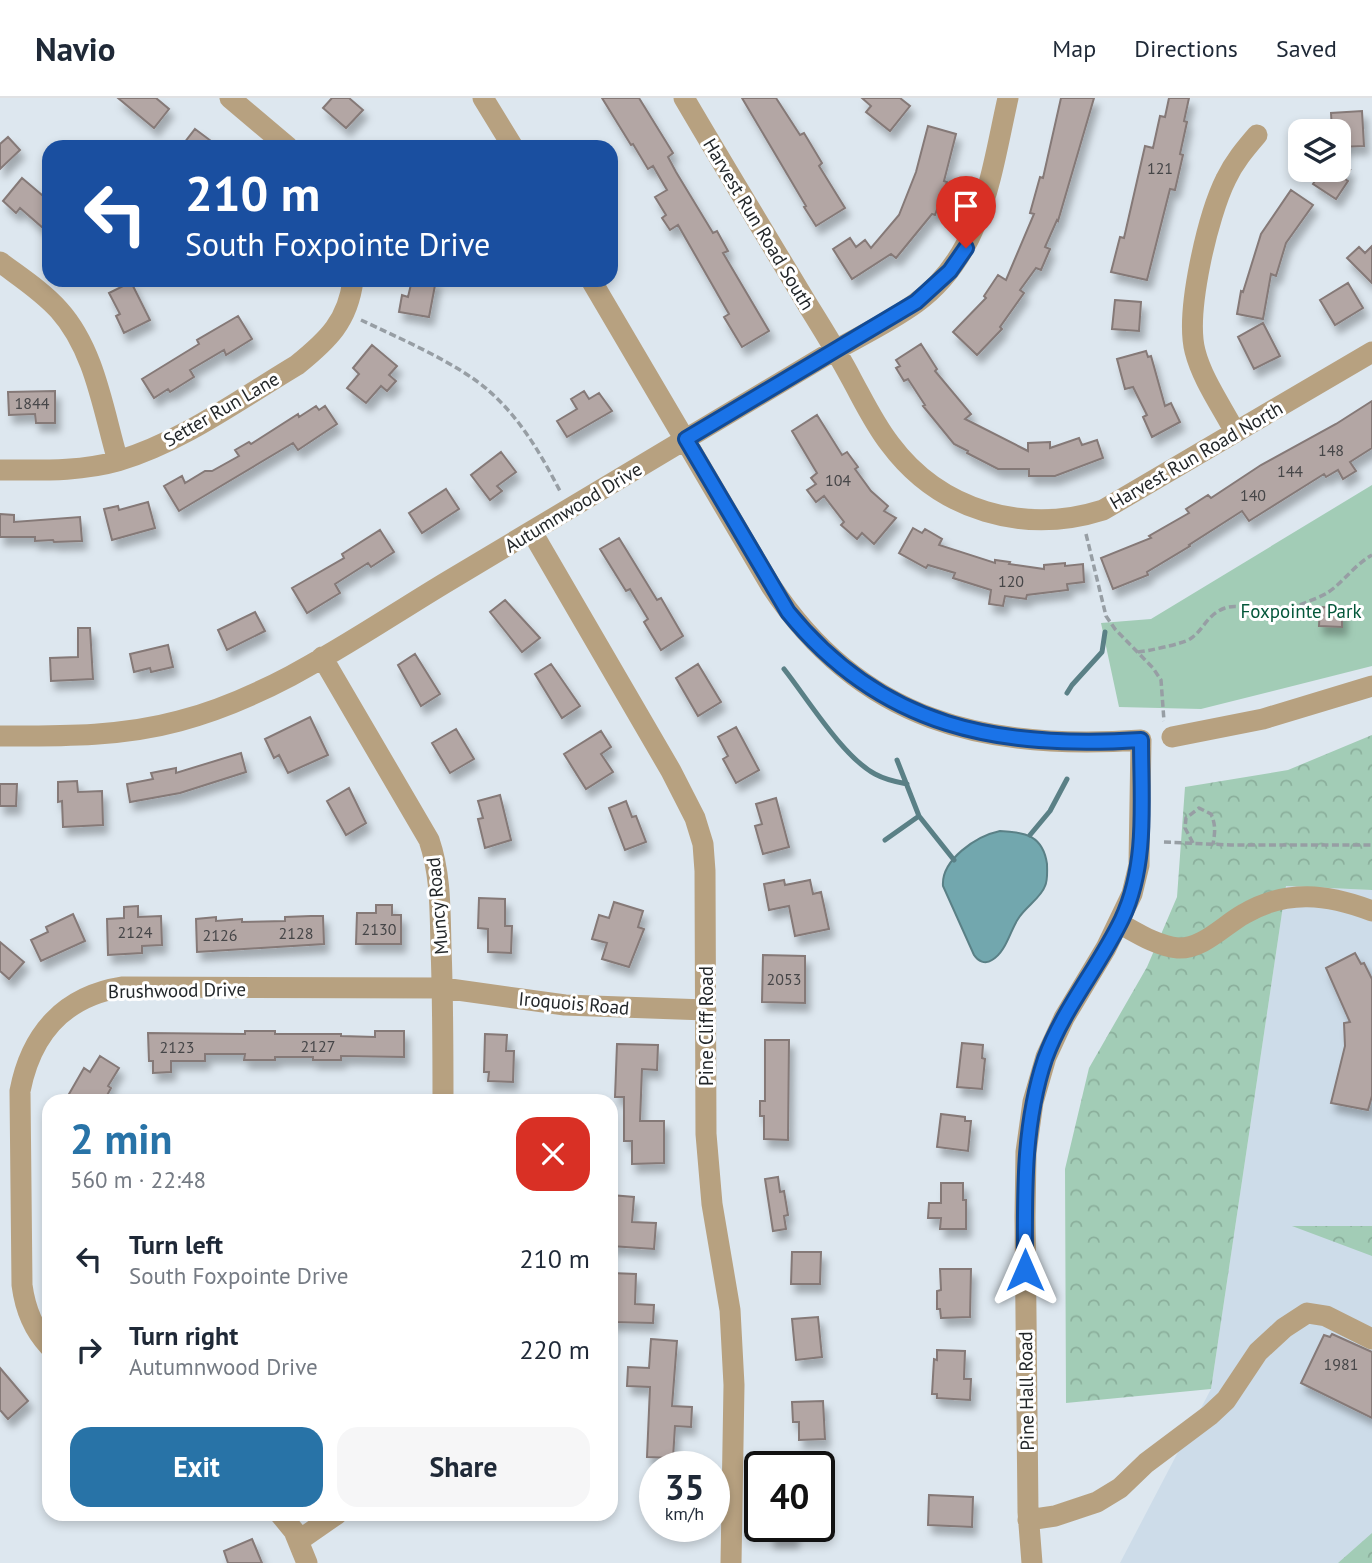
<!DOCTYPE html>
<html lang="en">
<head>
<meta charset="utf-8">
<style>
	:root { --surface:#fff; --page:#f6f6f7; --text:#1f2937; --muted:#747a83; --line:#e0e1e3; --accent:#2873a7 }
	body { margin:0; font-family:"PT Sans",sans-serif; background:var(--page); color:var(--text); height:100vh; display:flex; flex-direction:column; font-size:26px; white-space:nowrap }
	* { box-sizing:border-box; margin:0 }
	p { font-size:23px; color:var(--muted) }
	.icon { flex:none; width:38px; height:38px; fill:none; stroke:currentColor; stroke-width:2; stroke-linecap:round; stroke-linejoin:round }
	.map { position:relative; flex:1; overflow:hidden }
	.drawer { position:absolute; left:42px; top:996px; width:576px; height:427px; display:flex; flex-direction:column; background:var(--surface); border-radius:21px; box-shadow:0 4px 10px #0003 }
	.drawer>* { flex:none }
	.hud { position:absolute; left:42px; top:42px; width:576px; height:147px; border-radius:21px; box-shadow:0 4px 10px #0003; background:#1a4fa0; color:#fff; overflow:hidden }
	.tools { position:absolute; left:1288px; top:21px; display:grid; gap:14px }
	.tools a { display:grid; place-items:center; width:63px; height:63px; border-radius:14px; background:var(--surface); box-shadow:0 4px 10px #0003; font-size:35px }
	.speed { position:absolute; left:639px; top:1353px; display:flex; gap:14px; font-size:35px; font-weight:700; text-align:center }
	.speed>* { display:grid; place-content:center; width:91px; height:91px; border-radius:50%; background:var(--surface); box-shadow:0 4px 10px #0003; line-height:1 }
	.speed small { font-size:18px; font-weight:400 }
	.speed .limit { border:4px solid #111; border-radius:10px; background:#fff; color:#111 }
	.pin { position:absolute; display:grid; place-items:center; width:60px; height:60px; color:#fff; margin:-72px -30px; border-radius:50% 50% 50% 0; rotate:-45deg; box-shadow:0 0 7px #0007 }
	.pin .icon { rotate:45deg }
	.me { position:absolute; width:77px; margin:-38px; rotate:0deg; stroke-linejoin:round; filter:drop-shadow(0 0 5px #0008) }
	.turn { display:flex; align-items:center; gap:24px; height:147px; padding:0 28px; font-size:32px }
	.turn .icon { width:91px; height:91px; stroke-width:2.5 }
	.turn b { display:block; font-size:49px; line-height:60px }
	.round { display:grid; place-items:center; flex:none; width:74px; height:74px; border-radius:21px; background:var(--page) }
	.headline { display:flex; align-items:center; justify-content:space-between; height:119px; padding:0 28px }
	h1 { font-size:42px; font-weight:700; line-height:52px; color:var(--accent) }
	.cta { display:flex; gap:14px; margin-top:auto; padding:14px 28px }
	.cta a { flex:1; height:80px; border-radius:21px; background:var(--accent); color:#fff; font-size:28px; font-weight:700; line-height:80px; text-align:center }
	.cta a+a { background:var(--page); color:var(--text) }
	ul { padding:0; list-style:none }
	li { display:flex; align-items:center; gap:21px; height:91px; padding:0 28px }
	li div { flex:1 }
	li b { display:block; font-size:26px }
	li em { font-style:normal }
	header { display:flex; align-items:center; gap:42px; box-sizing:border-box; height:98px; padding:0 35px; background:var(--surface); border-bottom:2px solid var(--line) }
	header strong { font-size:33px }
	nav { display:flex; gap:38px; margin-inline-start:auto; font-size:24px }
	.map>svg:first-child { display:block }
	.built { fill:#cddce9 }
	.green { fill:#a2ccb6 }
	.forest { fill:url(#forest-crowns) }
	.water { fill:#72a7ae; stroke:#5a8086; stroke-width:2 }
	.lines { fill:none; stroke-linecap:round; stroke-linejoin:round }
	.stream { stroke:#5a8086; stroke-width:5 }
	.building { fill:#b3a6a4; stroke:#857977; stroke-width:2; filter:url(#shadow) }
	.path { stroke:#979ea4; stroke-width:3.5; stroke-dasharray:7 3.5; stroke-linecap:butt }
	.minor { stroke:#b7a180; stroke-width:21 }
	.route-casing { stroke:#114b97; stroke-width:18 }
	.route { stroke:#1a73e8; stroke-width:12 }
	.labels { text-anchor:middle; stroke-width:6; stroke-linejoin:round; paint-order:stroke }
	.number-label { font-size:16px; fill:#464648 }
	.street-label { font-size:19px; fill:#222629; stroke:#fff }
	.park-label { font-size:19px; fill:#04573a; stroke:#fff }
</style>
</head>
<body>
<header>
<strong>Navio</strong>
<nav><a>Map</a><a>Directions</a><a>Saved</a></nav>
</header>
<div class="map">
<svg width="1372" height="1465" viewBox="0 0 1372 1465">
	<defs>
		<pattern id="forest-crowns" width="20" height="18" patternUnits="userSpaceOnUse" patternTransform="scale(1.75)"><rect width="20" height="18" fill="#a2ccb6"/><path d="M2 6a3 3 0 1 1 6 0M12 15a3 3 0 1 1 6 0" fill="none" stroke="#8baf9c"/></pattern>
		<filter id="shadow"><feDropShadow dx="4.5" dy="8" stdDeviation="3.5" flood-color="#0004"/></filter>
	</defs>
	<rect width="100%" height="100%" fill="#dde7ef"/>
	<!-- built -->
	<path class="built" d="M1286,788L1372,792V1465H1120L1211,1291Z"/>
	<!-- green -->
	<path class="green" d="M1372,387V568L1201,611L1119,609L1101,525L1151,521Z"/>
	<!-- forest -->
	<path class="forest" d="M1372,637V792L1286,788L1211,1291L1066,1305L1065,1071L1089,970L1147,869L1177,799L1185,689L1288,672Z
		M1292,1128H1372V1158Z
		M1372,1435V1465H1338Z"/>
	<!-- water -->
	<path class="water" d="M1000,733C1026,734 1043,738 1047,766C1047,772 1048,782 1045,788C1041,800 1025,809 1018,821C1010,833 1006,854 992,862C985,867 978,863 974,857L943,788C941,762 976,738 1000,733Z"/>
	<g class="lines">
		<!-- stream -->
		<path class="stream" d="M784,571C807,600 843,659 875,676C884,681 896,684 907,686
			M1067,595L1072,587L1102,554L1105,534
			M897,662L919,718L954,762
			M1030,737L1050,713L1067,681
			M885,742L919,718"/>
	</g>
	<!-- building -->
	<path class="building" d="M118,0H156L169,11L154,30Z
		M332,0H349L363,12L346,30L323,10Z
		M602,0H639L673,55L668,59L676,74L713,135L717,133L728,153L723,155L769,233L742,249L724,219L729,216L678,127L670,132L662,120L666,117L655,99L667,92L653,68L648,71L633,46L631,47Z
		M742,0H776L800,37L804,35L822,65L819,68L845,110L816,128L804,109L806,108Z
		M862,0H900L910,8L890,33L866,14L871,8Z
		M1061,0H1094L1058,123L1057,122L1045,149L1050,151L1041,172L1036,170L1020,192L1024,195L1000,229L1002,231L977,257L953,234L986,200L984,198L998,177L1006,182L1034,116L1030,115L1040,79L1043,80Z
		M1169,0H1189L1184,23L1187,24L1180,56L1183,57L1175,92L1170,91L1147,182L1111,174L1120,139L1124,140L1145,48L1153,50L1160,18L1165,19Z
		M1362,13L1364,48L1339,49V33H1332L1331,15Z
		M928,28L956,36L944,83L947,84L935,117L932,116L896,160L891,156L852,181L833,151L850,140L856,149L865,142L871,150L899,117L916,74Z
		M195,31L219,49H181Z
		M8,39L20,52L0,71V46Z
		M1322,72H1350L1345,81L1348,83L1336,101L1313,86Z
		M22,80L49,103V123L43,130L20,110L16,115L3,103Z
		M1291,92L1313,107L1286,145L1276,178L1271,176L1263,221L1237,216L1241,193L1243,194L1261,136Z
		M1372,148V185L1347,160L1359,149L1365,155Z
		M412,182H436L429,219L399,214L402,197L408,199Z
		M131,184L150,222L124,235L116,218L120,216L109,195Z
		M1348,185L1363,210L1335,227L1320,202Z
		M1115,202L1141,204L1139,233L1112,231Z
		M238,218L252,241L226,257L224,252L190,272L194,279L170,294L168,291L154,300L142,281L199,246L197,242Z
		M1263,225L1280,258L1254,271L1238,239Z
		M921,246L937,271L935,273L971,316L965,321L1028,353V345L1050,344V350L1079,340L1082,347L1097,342L1103,360L1055,378H1029V371H998L967,355L968,353L954,346L923,308L925,307L908,281L904,283L896,270L900,268L896,262Z
		M372,247L397,268L389,277L396,283L387,293L381,288L366,305L347,290L359,276L353,270Z
		M1146,253L1148,259L1151,258L1165,308L1171,305L1180,324L1152,339L1143,319L1147,317L1133,289L1125,291L1117,261Z
		M55,293V325H36L35,316L9,317L8,294Z
		M584,293L589,301L599,295L612,313L567,339L557,323L577,311L571,301Z
		M1372,303V350L1350,364L1356,373L1343,381L1338,372L1326,379L1324,376L1249,423L1242,413L1189,447L1190,448L1147,474L1148,477L1113,491L1101,460L1151,440L1149,438L1189,415L1186,411L1208,397L1211,400L1261,367L1336,326Z
		M316,308L319,312L325,308L337,326L298,352L293,345L179,413L164,388L182,378L185,385L205,373H212L239,358L235,352L249,344L251,346L298,316L299,319Z
		M817,317L842,357L847,354L858,369L855,371L871,393L888,408L884,413L896,420L874,446L862,435L857,441L841,427L844,424L824,398L816,404L807,392L816,386L811,380L817,375L792,333Z
		M501,354L516,374L497,388L502,393L490,402L471,377Z
		M446,391L459,411L422,435L409,415Z
		M148,404L155,430L112,442L104,411L118,408L119,412Z
		M0,416L14,417V424L80,419L82,443L54,444L53,442L35,443V439H0Z
		M913,430L922,435L925,431L942,441L939,447L995,465V462L1010,464L1009,466L1044,471V467L1065,465V468L1083,466L1084,484L1067,486L1068,492L1027,497L1026,501L1005,498L1003,508L989,506L991,492L953,480L955,475L928,467L926,470L899,455Z
		M380,432L394,454L371,469L368,465L335,486L340,495L307,515L292,490L344,460L342,456Z
		M619,440L657,502L661,500L683,538L661,552L644,524L648,521L630,491L626,493L600,451Z
		M505,502L540,540L522,554L490,514Z
		M1320,509L1342,510V529L1319,528Z
		M255,514L265,533L227,552L218,532Z
		M78,530H90L93,581L51,583L50,560L78,559Z
		M168,547L173,569L151,574L150,570L134,574L130,556Z
		M415,556L440,596L421,608L398,567Z
		M551,566L580,608L562,620L535,576Z
		M698,566L721,604L698,618L676,580Z
		M310,619L328,657L288,675L279,657L274,660L265,641Z
		M736,629L759,672L736,685L723,661L728,658L718,639Z
		M456,631L474,661L450,675L432,645Z
		M601,633L611,649L601,656L613,674L586,691L564,656Z
		M241,655L246,674L180,695L130,704L127,686L153,681L151,675L176,670V675Z
		M77,683L78,694L102,693L103,727L63,729L62,703L58,704V684Z
		M0,686H17L16,708H0Z
		M349,690L366,725L346,737L327,703Z
		M500,697L511,742L485,750L478,721L483,720L478,703Z
		M776,700L789,749L763,756L755,728L762,726L756,706Z
		M626,703L632,719L636,718L646,744L625,752L609,710Z
		M784,782L785,787L810,782L813,796L821,794L829,831L795,838L789,808L769,812L764,786Z
		M479,800L505,801V828H512L511,855L488,854V831L478,830Z
		M614,804L643,813L638,829L644,831L629,869L602,861L607,845L592,841L599,817L609,820Z
		M376,807H392V817H401V846H356L357,815H376Z
		M138,808V819L161,818L162,847L142,848V855L108,857L107,821L124,820V809Z
		M73,816L85,843L41,863L31,842L48,834L46,829Z
		M311,818H323L324,846L197,854L196,821L216,819V823L242,821V824L285,823V819Z
		M0,844L24,864L9,881L0,873Z
		M1355,855L1361,866L1364,865L1372,881V998L1368,1012L1331,1005L1345,948L1344,925L1350,924L1326,870Z
		M763,857L805,858V905L762,904Z
		M245,933H275V936H341V938L375,939V933H404V959L341,958V962H313V959H275V962H244L245,956H205V963H171V974L153,975V963H149L148,935L245,936Z
		M485,936L507,937L506,953H514L513,984L488,983L489,974H484Z
		M765,942H789L788,1042L764,1041V1018H760V1003H765Z
		M962,945L983,947L982,960L985,961L982,991L957,989Z
		M617,946L658,947L657,972L642,971L640,1023H664V1065L632,1066V1043H624V999H615Z
		M100,958L119,970L108,988L111,990L104,1003H65L84,970L90,974Z
		M941,1016L965,1019V1023H971L968,1053L937,1049Z
		M778,1079L780,1094L784,1093L788,1117L784,1118L786,1131L773,1133L765,1081Z
		M941,1085H963V1102H966V1131H940L941,1120H928L929,1105H941Z
		M611,1097L634,1099L632,1124L656,1125L654,1151L611,1148Z
		M792,1154H821L820,1186H791Z
		M940,1171H971L970,1219L941,1220L940,1211H937V1193L941,1192Z
		M611,1175L636,1176L635,1206L654,1207L653,1225L611,1224Z
		M818,1219L822,1259L796,1262L792,1221Z
		M1332,1236L1372,1254V1320L1301,1285L1324,1237L1330,1239Z
		M651,1241L677,1243L672,1308L692,1309L691,1329L675,1328L673,1360L647,1359L650,1289L627,1288L628,1269L649,1270Z
		M937,1252L965,1253L964,1281H971L970,1302L937,1300V1296H932L934,1261L937,1262Z
		M0,1270L28,1303L8,1321L0,1312Z
		M823,1303L825,1341L799,1342V1324H793L792,1304Z
		M929,1397L973,1399L972,1429L928,1427Z
		M770,1428H794V1442H770Z
		M252,1441L262,1465H228L224,1453Z"/>
	<g class="lines">
		<!-- path -->
		<path class="path" d="M361,222C399,240 459,266 489,293C521,321 542,358 561,395
			M1086,436L1106,518L1115,531L1153,570L1161,582L1164,623
			M1138,554C1148,553 1182,546 1190,541C1204,532 1206,517 1225,510C1244,504 1255,518 1272,516C1282,514 1319,500 1327,495C1344,484 1353,468 1372,457
			M1164,744L1231,747H1372
			M1193,745L1185,730L1186,720L1199,710L1211,716C1216,727 1215,735 1213,746"/>
		<!-- minor -->
		<path class="minor" d="M230,0L288,49
			M483,0L513,49
			M684,0C725,70 767,139 809,209C824,233 839,257 852,282C864,304 875,327 890,346C940,413 1024,437 1103,412L1372,254
			M0,164C20,179 42,193 59,212C95,252 103,312 118,363
			M591,182L771,488C861,624 986,653 1141,642L1139,767L1132,796L1106,850L1064,920L1046,959L1033,1004L1026,1054L1025,1119L1028,1414L1032,1465
			M1235,334C1222,309 1202,281 1195,253C1185,214 1208,117 1226,81C1234,64 1245,51 1257,37
			M0,372C39,372 79,374 118,363C182,344 240,301 297,267C328,242 348,223 353,182
			M532,434L671,673L695,720L703,746L705,773L706,1036L712,1106L730,1212L734,1287L731,1465
			M322,559L429,742C441,777 440,813 441,850C443,901 443,952 443,1003
			M0,638C60,638 120,639 179,623C278,597 363,534 450,482C575,408 698,333 823,259C854,241 887,226 916,205C983,156 991,75 1008,0
			M1172,639L1263,621L1372,588
			M1119,825C1137,835 1157,848 1178,850C1203,851 1224,827 1244,816C1286,791 1328,796 1372,813
			M49,1248C33,1231 25,1210 22,1187L20,993C31,936 64,898 123,889L443,890L565,907L706,912
			M280,1416L294,1433L307,1465
			M1028,1422L1055,1418L1097,1404L1120,1390L1146,1365L1210,1317L1226,1302L1258,1254L1284,1230L1307,1215L1326,1218L1372,1241
			M298,1443L337,1416"/>
	</g>
	<g class="lines">
		<!-- route casing -->
		<g class="route-casing">
			<path id="route" d="M966,150L950,173L916,204L686,341L788,514C882,630 999,651 1141,642C1141,702 1148,766 1122,821C1099,869 1063,911 1045,961C1022,1030 1025,1101 1025,1172"/>
		</g>
		<!-- route -->
		<use href="#route" class="route"/>
	</g>
	<g class="labels">
		<!-- number labels -->
		<g class="number-label">
			<text x="1160" y="76">121</text>
			<text x="32" y="311">1844</text>
			<text x="1331" y="358">148</text>
			<text x="1290" y="379">144</text>
			<text x="838" y="388">104</text>
			<text x="1253" y="403">140</text>
			<text x="1011" y="489">120</text>
			<text x="379" y="837">2130</text>
			<text x="135" y="840">2124</text>
			<text x="296" y="841">2128</text>
			<text x="220" y="843">2126</text>
			<text x="784" y="887">2053</text>
			<text x="318" y="954">2127</text>
			<text x="177" y="955">2123</text>
			<text x="1341" y="1272">1981</text>
		</g>
		<!-- street labels -->
		<g class="street-label">
			<text transform="translate(759 126) rotate(59)" y="7">Harvest Run Road South</text>
			<text transform="translate(221 311) rotate(-30)" y="7">Setter Run Lane</text>
			<text transform="translate(1196 357) rotate(-30)" y="7">Harvest Run Road North</text>
			<text transform="translate(573 409) rotate(-31)" y="7">Autumnwood Drive</text>
			<text transform="translate(437 808) rotate(-95)" y="7">Muncy Road</text>
			<text transform="translate(177 892) rotate(-1)" y="7">Brushwood Drive</text>
			<text transform="translate(574 905) rotate(5)" y="7">Iroquois Road</text>
			<text transform="translate(706 928) rotate(-90)" y="7">Pine Cliff Road</text>
			<text transform="translate(1026 1293) rotate(-91)" y="7">Pine Hall Road</text>
		</g>
		<!-- park labels -->
		<g class="park-label">
			<text x="1301" y="520">Foxpointe Park</text>
		</g>
	</g>
</svg>
<div class="tools">
<a><svg class="icon" aria-label="layers" viewBox="0 0 24 24"><path d="M12 4l9 5-9 5-9-5zM3 14l9 5 9-5"/></svg></a>
</div>
<div class="speed"><div>35<small>km/h</small></div><div class="limit">40</div></div>
<div class="pin" style="left:966px;top:150px;background:#d93025"><svg class="icon" aria-label="arrive" viewBox="0 0 24 24"><path d="M6 21V4h12l-3 4 3 4H6"/></svg></div>
<svg class="me" style="left:1025px;top:1172px" viewBox="-20 -20 40 40"><path d="M0-17L14 15 0 8-14 15z" fill="#1a73e8" stroke="#fff" stroke-width="4"/></svg>
<div class="hud">
<div class="turn"><svg class="icon" aria-label="left" viewBox="0 0 24 24"><path d="M17 20v-9H6M10 6l-5 5 5 5"/></svg><div><b>210 m</b>South Foxpointe Drive</div></div>
</div>
<section class="drawer">
<div class="headline"><div><h1>2 min</h1><p>560 m · 22:48</p></div><a class="round" style="background:#d93025;color:#fff"><svg class="icon" aria-label="close" viewBox="0 0 24 24"><path d="M6 6l12 12M18 6L6 18"/></svg></a></div>
<ul>
<li><svg class="icon" aria-label="left" viewBox="0 0 24 24"><path d="M17 20v-9H6M10 6l-5 5 5 5"/></svg><div><b>Turn left</b><p>South Foxpointe Drive</p></div><em>210 m</em></li>
<li><svg class="icon" aria-label="right" viewBox="0 0 24 24"><path d="M7 20v-9h11M14 6l5 5-5 5"/></svg><div><b>Turn right</b><p>Autumnwood Drive</p></div><em>220 m</em></li>
</ul>
<div class="cta"><a>Exit</a><a>Share</a></div>
</section>
</div>
</body>
</html>
